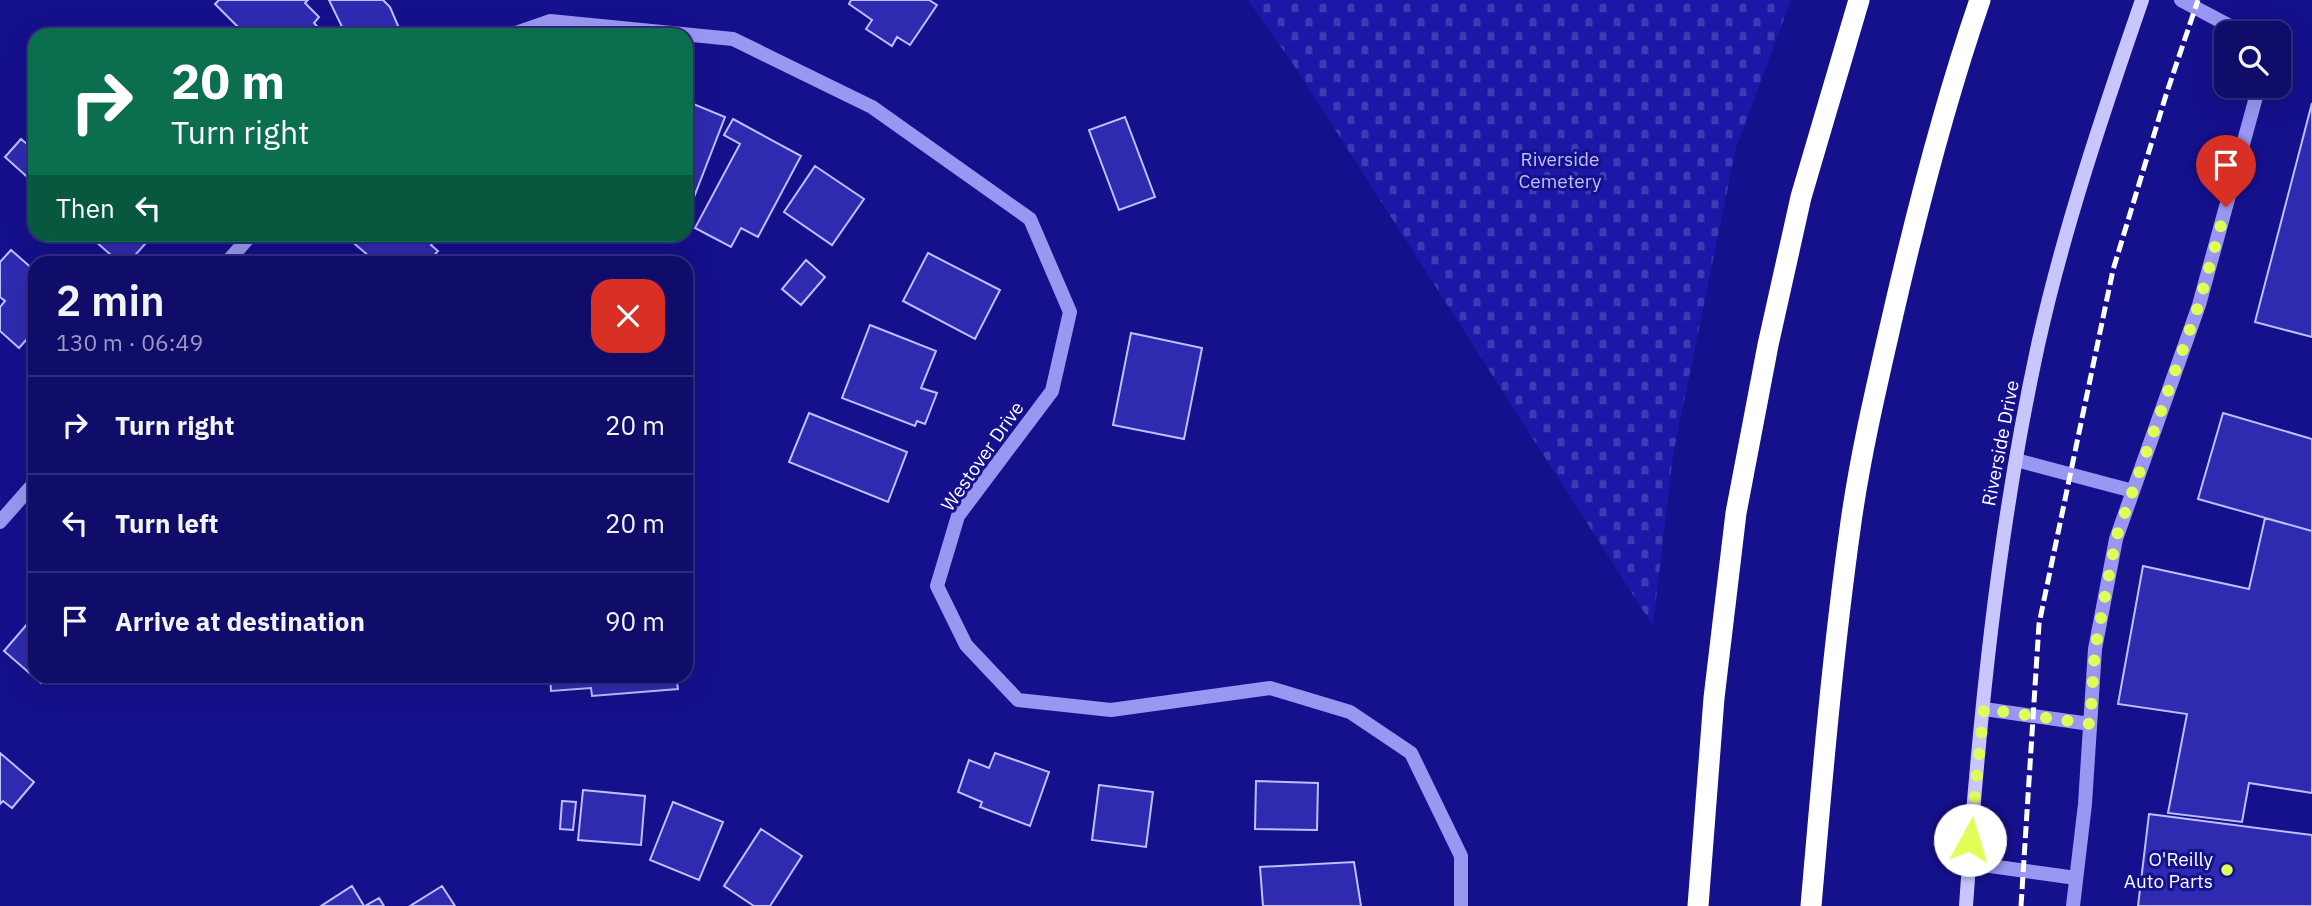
<!DOCTYPE html>
<html lang="en">
<head>
<meta charset="utf-8">
<style>
	:root { --surface:#100c69; --page:#19156f; --text:#f1f3f6; --muted:#9c9bc0; --line:#302c7d }
	body { margin:0; font-family:"IBM Plex Sans",sans-serif; background:var(--page); color:var(--text); height:100vh; display:flex; flex-direction:column; font-size:26px; white-space:nowrap }
	* { box-sizing:border-box; margin:0 }
	p { font-size:23px; color:var(--muted) }
	.icon { flex:none; width:38px; height:38px; fill:none; stroke:currentColor; stroke-width:2; stroke-linecap:round; stroke-linejoin:round }
	.map { position:relative; flex:1; overflow:hidden }
	.details { position:absolute; left:28px; top:256px; width:665px; height:427px; display:flex; flex-direction:column; background:var(--surface); border-radius:21px; box-shadow:0 7px 28px #0002,0 0 0 2px var(--line) }
	.details>* { flex:none }
	.hud { position:absolute; left:28px; top:28px; width:665px; height:214px; border-radius:21px; box-shadow:0 7px 28px #0002,0 0 0 2px var(--line); background:#0b6e4f; color:#fff; overflow:hidden }
	.tools { position:absolute; left:2214px; top:21px; display:grid; gap:14px }
	.tools a { display:grid; place-items:center; width:77px; height:77px; border-radius:14px; background:var(--surface); box-shadow:0 7px 28px #0002,0 0 0 2px var(--line); font-size:35px }
	.pin { position:absolute; display:grid; place-items:center; width:60px; height:60px; color:#fff; margin:-72px -30px; border-radius:50% 50% 50% 0; rotate:-45deg; box-shadow:0 0 7px #0007 }
	.pin .icon { rotate:45deg }
	.me { position:absolute; width:77px; margin:-38px; rotate:6deg; stroke-linejoin:round; filter:drop-shadow(0 0 5px #0008) }
	.turn { display:flex; align-items:center; gap:24px; height:147px; padding:0 28px; font-size:32px }
	.turn .icon { width:91px; height:91px; stroke-width:2.5 }
	.turn b { display:block; font-size:49px; line-height:60px }
	.then { display:flex; align-items:center; height:66px; padding:0 28px; background:#0003; gap:14px; font-size:26px }
	.round { display:grid; place-items:center; flex:none; width:74px; height:74px; border-radius:21px; background:var(--page) }
	.overview { display:flex; align-items:center; justify-content:space-between; height:119px; padding:0 28px }
	h1 { font-size:42px; font-weight:600; line-height:52px }
	ul { padding:0; list-style:none }
	li { display:flex; align-items:center; gap:21px; height:98px; padding:0 28px; border-top:2px solid var(--line) }
	li div { flex:1 }
	li b { display:block; font-size:26px }
	li em { font-style:normal }
	.map>svg:first-child { display:block }
	.cemetery { fill:url(#cemetery-stones) }
	.building { fill:#2f2bb1; stroke:#c0befd; stroke-width:2 }
	.lines { fill:none; stroke-linecap:round; stroke-linejoin:round }
	.lane { stroke:#9997f2; stroke-width:14 }
	.street { stroke:#9997f2; stroke-width:14 }
	.secondary { stroke:#c8c6fc; stroke-width:14 }
	.highway { stroke:#fff; stroke-width:21 }
	.rail { stroke:#fff; stroke-width:5; stroke-dasharray:12 5; stroke-linecap:butt }
	.route { stroke:#dfff58; stroke-width:12; stroke-dasharray:0 21.6 }
	.poi-dot { fill:#dfff58; stroke:#15108c; stroke-width:2.5 }
	.labels { text-anchor:middle; stroke-width:6; stroke-linejoin:round; paint-order:stroke }
	.park-label { font-size:19px; fill:#c0befd; stroke:#15108c }
	.street-label { font-size:19px; fill:#fff; stroke:#15108c }
	.poi-label { font-size:19px; fill:#fff; stroke:#15108c; text-anchor:end }
</style>
</head>
<body>
<div class="map">
<svg width="2312" height="906" viewBox="0 0 2312 906">
	<defs>
		<pattern id="cemetery-stones" width="16" height="16" patternUnits="userSpaceOnUse" patternTransform="scale(1.75)"><rect width="16" height="16" fill="#1c17a7"/><path d="M2 7V4a2 2 0 0 1 4 0v3zM10 15v-3a2 2 0 0 1 4 0v3z" fill="#3e3ab4"/></pattern>
	</defs>
	<rect width="100%" height="100%" fill="#15108c"/>
	<!-- cemetery -->
	<path class="cemetery" d="M1248,0H1791L1736,148L1673,455L1653,626L1293,64Z"/>
	<!-- building -->
	<path class="building" d="M219,0H308L305,3L319,17L314,23L325,35H246L215,4Z
		M329,0H383L390,7L399,28L363,35H346Z
		M851,0H929L937,5L910,45L897,37L892,46L866,29L872,20L849,4Z
		M686,101L725,117L694,197L686,193Z
		M2312,103V337L2255,322Z
		M1125,117L1155,197L1119,210L1089,130Z
		M733,119L801,156L758,237L741,228L731,247L695,228L740,144L724,135Z
		M21,139L35,151L34,183L5,157Z
		M815,166L864,199L832,245L784,212Z
		M87,234H154L129,262H119Z
		M355,234H439L431,245L438,251L428,262H376L350,240Z
		M11,250L35,271V330L19,348L0,331V307L5,301L0,297V262Z
		M928,253L1000,290L975,339L903,301Z
		M806,260L825,277L801,305L782,289Z
		M870,325L936,351L921,388L937,393L925,424L917,421L915,426L842,398Z
		M1131,333L1202,348L1184,439L1113,425Z
		M809,413L907,452L888,502L789,462Z
		M2223,413L2312,439V531L2198,499Z
		M2265,518L2312,531V793L2249,783L2242,822L2168,813L2187,714L2118,704L2143,566L2249,589Z
		M35,615V676H47L41,683L4,651Z
		M550,676H676L678,689L592,696L591,688L551,691Z
		M0,753L34,782L12,808L3,801L0,804Z
		M995,753L1049,772L1030,826L980,807L982,802L958,792L969,760L989,768Z
		M1256,781L1318,783L1317,830L1255,829Z
		M1099,785L1153,792L1146,847L1092,840Z
		M583,790L645,796L641,845L578,840Z
		M562,801L576,802L573,830L560,829Z
		M673,802L723,822L699,880L650,860Z
		M2149,814L2312,835V906H2138Z
		M761,829L802,856L770,906H754L724,886Z
		M1354,862L1361,906H1263L1260,867Z
		M352,886L364,906H321Z
		M442,886L455,906H410Z
		M379,898L384,906H365Z"/>
	<g class="lines">
		<!-- lane -->
		<path class="lane" d="M2181,0L2243,33
			M2016,460L2133,491
			M1984,709L2090,724
			M1969,863L2076,878
			M2073,906L2085,804L2095,649L2116,539L2199,305L2259,86"/>
		<!-- street -->
		<path class="street" d="M510,35L550,21L733,39L872,107L1030,219L1070,312L1052,391L958,516L937,586L966,645L1018,700L1111,710L1270,688L1350,712L1411,753L1461,856V906
			M227,262L252,234
			M0,522L35,482"/>
		<!-- secondary -->
		<path class="secondary" d="M1966,906C1979,718 1998,529 2038,345C2064,228 2103,113 2142,0"/>
		<!-- highway -->
		<path class="highway" d="M1698,906L1714,698L1736,513L1768,345L1801,197L1859,0
			M1811,906C1822,778 1833,650 1851,522C1861,451 1878,380 1894,310C1918,206 1945,101 1980,0"/>
		<!-- rail -->
		<path class="rail" d="M2021,906L2039,624L2113,270L2166,95L2198,0"/>
	</g>
	<g class="lines">
		<!-- route -->
		<path class="route" d="M1970,840L1984,709L2090,724L2095,649L2116,538L2199,304L2226,207"/>
	</g>
	<!-- markers -->
	<circle class="poi-dot" cx="2227" cy="870" r="7"/>
	<g class="labels">
		<!-- park labels -->
		<g class="park-label">
			<text x="1560" y="166">Riverside<tspan x="1560" dy="22">Cemetery</tspan></text>
		</g>
		<!-- street labels -->
		<g class="street-label">
			<text transform="translate(2000 443) rotate(-79)" y="7">Riverside Drive</text>
			<text transform="translate(982 456) rotate(-55)" y="7">Westover Drive</text>
		</g>
		<!-- poi labels -->
		<g class="poi-label">
			<text x="2213" y="866">O'Reilly<tspan x="2213" dy="22">Auto Parts</tspan></text>
		</g>
	</g>
</svg>
<div class="tools">
<a><svg class="icon" aria-label="search" viewBox="0 0 24 24"><circle cx="10" cy="10" r="6"/><path d="M15 15l6 6"/></svg></a>
</div>
<div class="pin" style="left:2226px;top:207px;background:#d93025"><svg class="icon" aria-label="arrive" viewBox="0 0 24 24"><path d="M6 21V4h12l-3 4 3 4H6"/></svg></div>
<svg class="me" style="left:1970px;top:840px" viewBox="-20 -20 40 40"><circle r="19" fill="#fff"/><path d="M0-13L10 11 0 6-10 11z" fill="#dfff58"/></svg>
<div class="hud">
<div class="turn"><svg class="icon" aria-label="right" viewBox="0 0 24 24"><path d="M7 20v-9h11M14 6l5 5-5 5"/></svg><div><b>20 m</b>Turn right</div></div>
<div class="then">Then<svg class="icon" aria-label="left" viewBox="0 0 24 24"><path d="M17 20v-9H6M10 6l-5 5 5 5"/></svg></div>
</div>
<section class="details">
<div class="overview"><div><h1>2 min</h1><p>130 m · 06:49</p></div><a class="round" style="background:#d93025;color:#fff"><svg class="icon" aria-label="close" viewBox="0 0 24 24"><path d="M6 6l12 12M18 6L6 18"/></svg></a></div>
<ul>
<li><svg class="icon" aria-label="right" viewBox="0 0 24 24"><path d="M7 20v-9h11M14 6l5 5-5 5"/></svg><div><b>Turn right</b></div><em>20 m</em></li>
<li><svg class="icon" aria-label="left" viewBox="0 0 24 24"><path d="M17 20v-9H6M10 6l-5 5 5 5"/></svg><div><b>Turn left</b></div><em>20 m</em></li>
<li><svg class="icon" aria-label="arrive" viewBox="0 0 24 24"><path d="M6 21V4h12l-3 4 3 4H6"/></svg><div><b>Arrive at destination</b></div><em>90 m</em></li>
</ul>
</section>
</div>
</body>
</html>
